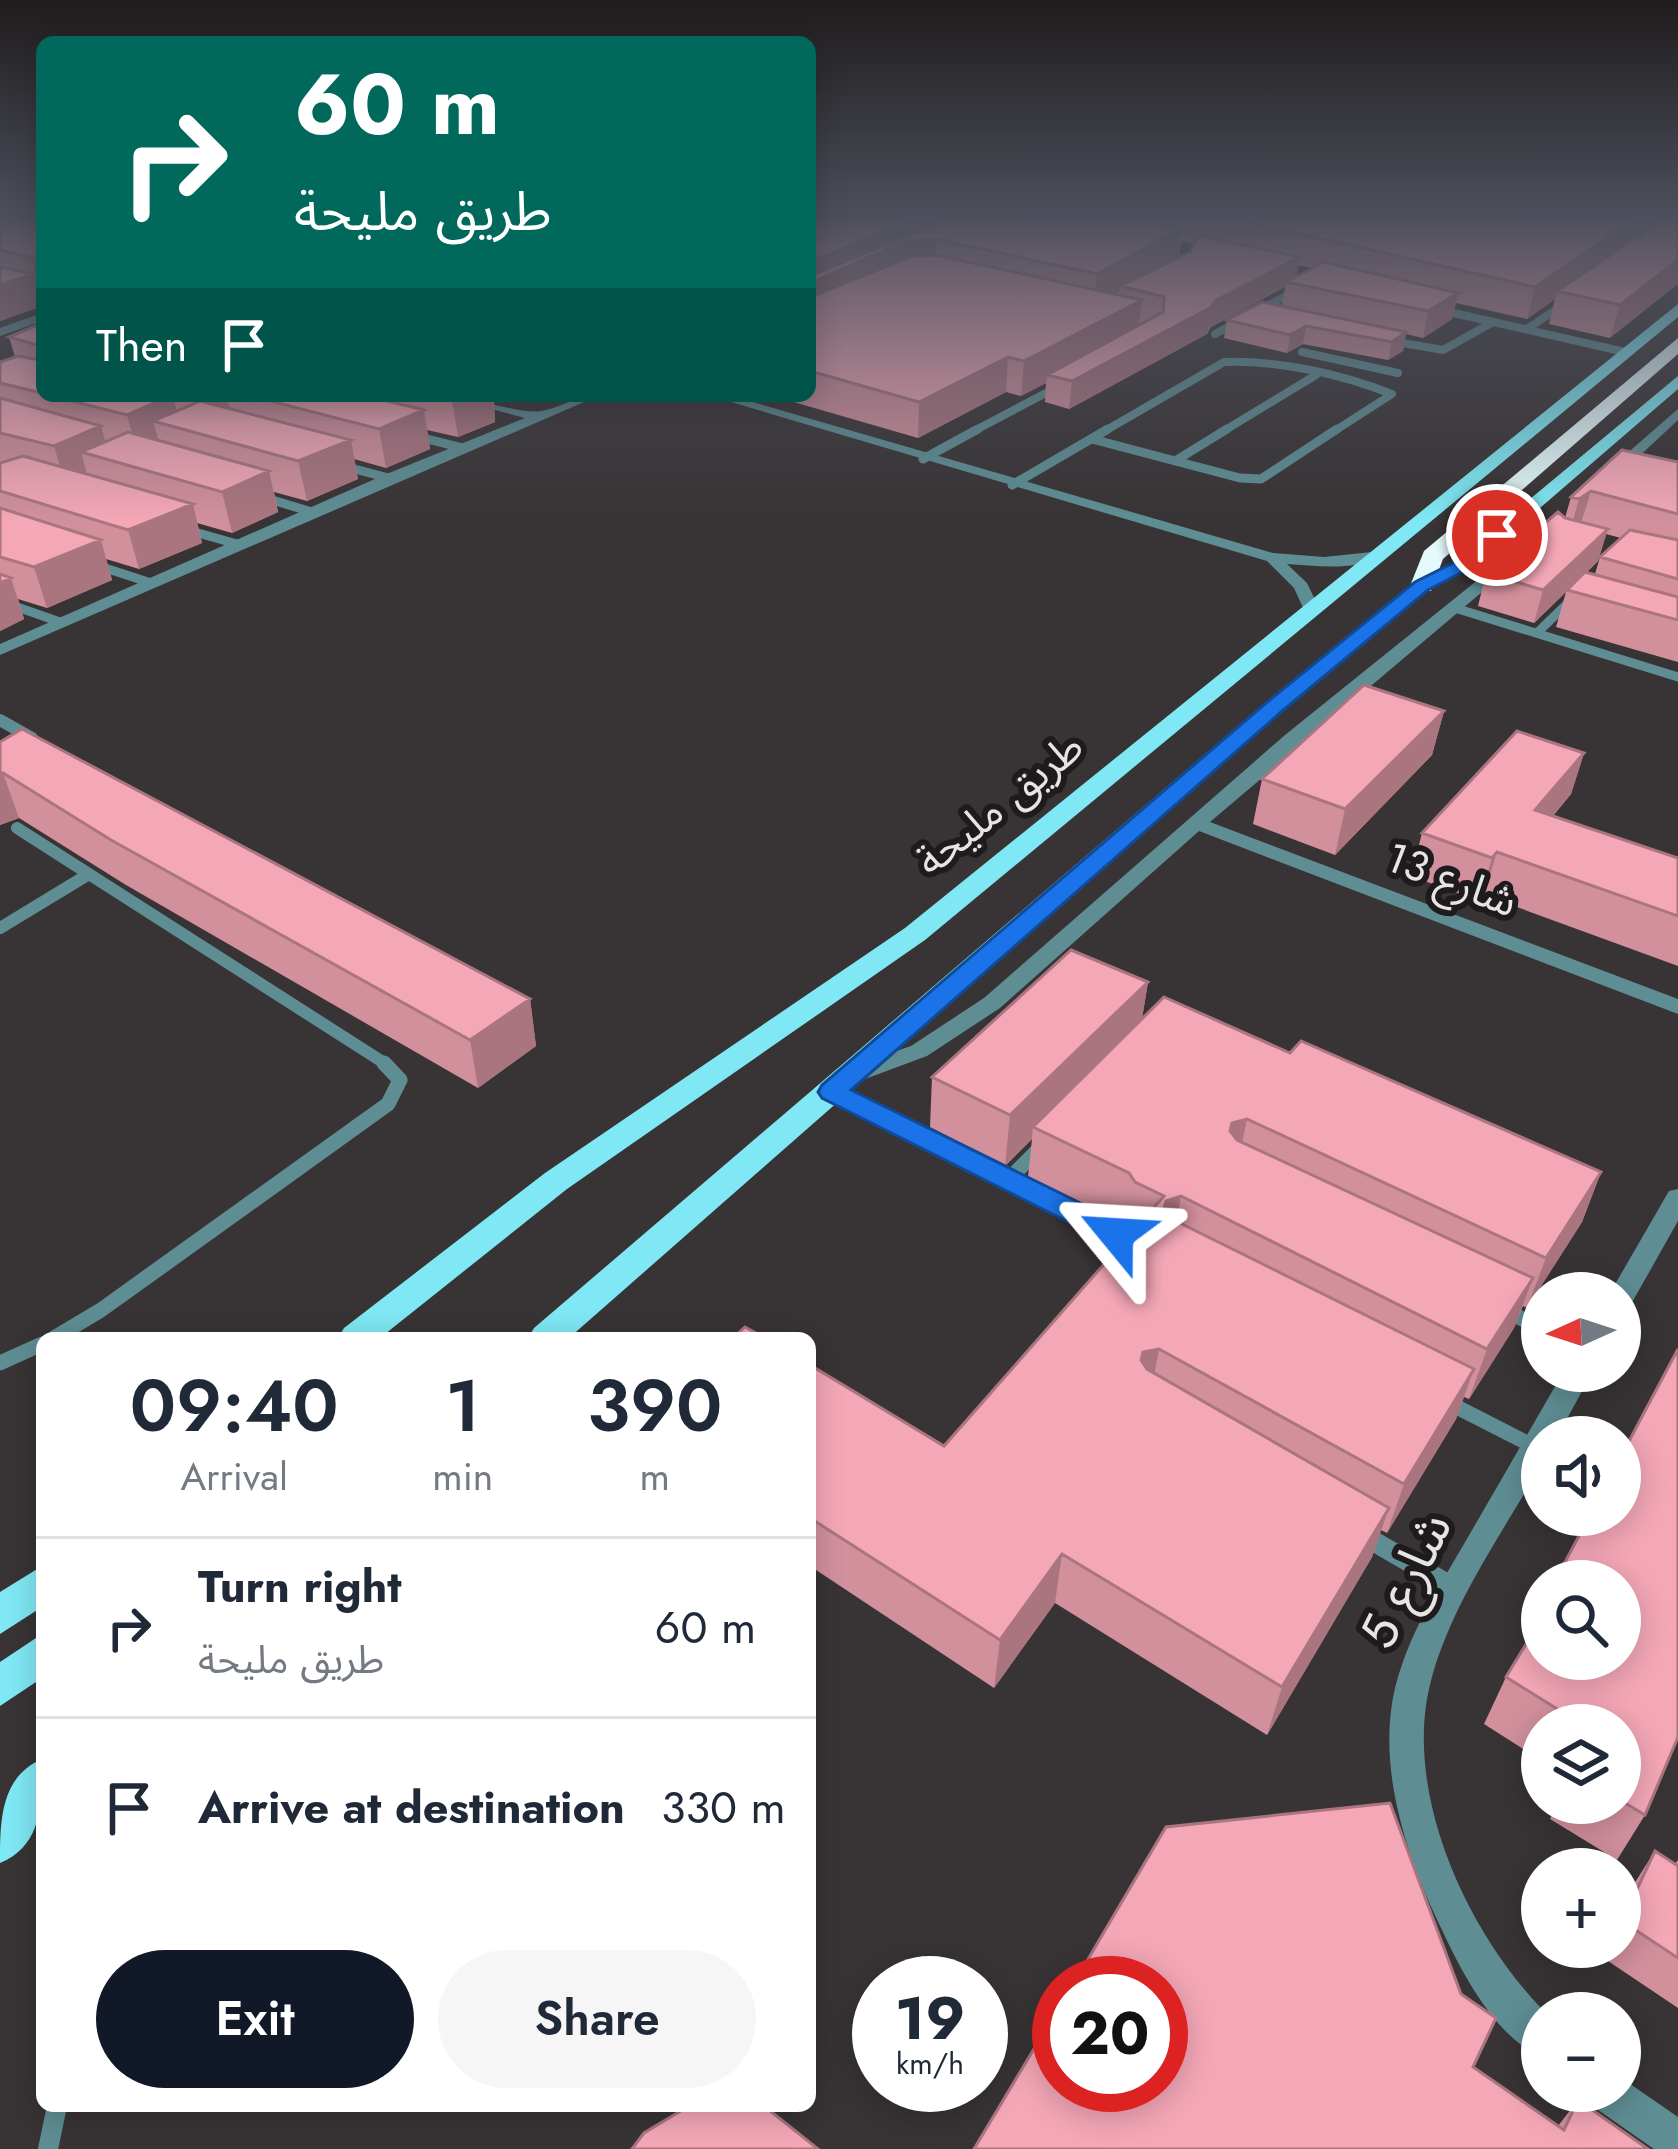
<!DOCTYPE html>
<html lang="en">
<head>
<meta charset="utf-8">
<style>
	:root { --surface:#fff; --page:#f6f6f7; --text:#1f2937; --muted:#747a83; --line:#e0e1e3; --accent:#111827 }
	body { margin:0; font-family:Jost,"Noto Sans Arabic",sans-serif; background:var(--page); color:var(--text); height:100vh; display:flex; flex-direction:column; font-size:45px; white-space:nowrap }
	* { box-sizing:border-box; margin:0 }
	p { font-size:39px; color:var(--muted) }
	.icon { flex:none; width:66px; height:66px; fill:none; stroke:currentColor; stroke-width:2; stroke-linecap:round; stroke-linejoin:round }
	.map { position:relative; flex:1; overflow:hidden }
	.details { position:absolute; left:36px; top:1332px; width:780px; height:780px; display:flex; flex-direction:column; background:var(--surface); border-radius:18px; box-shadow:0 6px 30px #0003 }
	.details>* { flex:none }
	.top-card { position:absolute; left:36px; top:36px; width:780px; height:366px; border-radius:18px; box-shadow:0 6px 30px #0003; background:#00695c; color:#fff; overflow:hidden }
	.needle { width:78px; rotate:267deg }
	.buttons { position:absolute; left:1521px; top:1272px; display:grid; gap:24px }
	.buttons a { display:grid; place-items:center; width:120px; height:120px; border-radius:50%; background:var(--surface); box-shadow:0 6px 30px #0003; font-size:60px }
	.speed { position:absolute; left:852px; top:1956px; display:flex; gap:24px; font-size:60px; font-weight:700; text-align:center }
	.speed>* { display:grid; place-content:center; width:156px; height:156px; border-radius:50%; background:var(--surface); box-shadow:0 6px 30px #0003; line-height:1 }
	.speed small { font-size:30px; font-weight:400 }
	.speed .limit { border:18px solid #d22; background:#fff; color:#111 }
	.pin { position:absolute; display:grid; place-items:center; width:102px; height:102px; color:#fff; margin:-51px; border:6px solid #fff; border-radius:50%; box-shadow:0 3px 12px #0007 }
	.me { position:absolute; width:132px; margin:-66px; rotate:297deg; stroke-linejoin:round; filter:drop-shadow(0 0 9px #0008) }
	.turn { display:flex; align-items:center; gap:42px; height:252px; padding:0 60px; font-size:54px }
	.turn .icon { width:156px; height:156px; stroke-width:2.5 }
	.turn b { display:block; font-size:84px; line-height:102px }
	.then { display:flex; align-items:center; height:114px; padding:0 60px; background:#0003; gap:24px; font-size:45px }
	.eta { display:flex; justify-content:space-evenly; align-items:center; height:204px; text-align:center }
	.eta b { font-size:72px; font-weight:600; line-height:84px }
	.button { display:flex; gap:24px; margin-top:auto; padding:24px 60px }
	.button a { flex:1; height:138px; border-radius:72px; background:var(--accent); color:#fff; font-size:48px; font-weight:600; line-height:138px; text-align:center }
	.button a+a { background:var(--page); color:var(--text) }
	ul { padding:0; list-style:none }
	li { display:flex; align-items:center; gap:36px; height:180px; padding:0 60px; border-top:3px solid var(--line) }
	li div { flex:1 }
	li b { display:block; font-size:45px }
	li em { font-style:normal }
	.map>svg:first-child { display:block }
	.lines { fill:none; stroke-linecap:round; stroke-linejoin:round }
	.service-far4 { stroke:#5e8e94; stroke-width:8 }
	.service-far3 { stroke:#5e8e94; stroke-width:9 }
	.service-far2 { stroke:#5e8e94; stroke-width:12 }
	.service-far1 { stroke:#5e8e94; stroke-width:15 }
	.service { stroke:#5e8e94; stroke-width:20 }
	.minor { fill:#5e8e94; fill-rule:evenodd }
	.primary { fill:#7fe8f4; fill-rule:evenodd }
	.motorway { fill:#e4fafc; fill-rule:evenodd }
	.wall { fill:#d2909d; fill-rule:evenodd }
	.shaded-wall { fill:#ab7580 }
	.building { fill:#f4a7b7; stroke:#ab7580; stroke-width:3 }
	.route { fill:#1a73e8; stroke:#114b97; stroke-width:3 }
	.labels { text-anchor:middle; stroke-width:12; stroke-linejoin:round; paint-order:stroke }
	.street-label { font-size:42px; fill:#e7e4e4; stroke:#1e1b1c }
	.near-street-label { font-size:51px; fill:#e7e4e4; stroke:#1e1b1c }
</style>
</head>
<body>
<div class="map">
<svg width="1678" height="2149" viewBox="0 0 1678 2149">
	<rect width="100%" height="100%" fill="#383334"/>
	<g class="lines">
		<!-- service-far4 -->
		<path class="service-far4" d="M1436,309L1625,352
			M1527,329L1567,302
			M1215,334L1299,289
			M1391,341L1443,350L1493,322
			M1302,352L1398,373
			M972,432L1061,385
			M1103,432L1224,362C1279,360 1341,374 1392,394L1333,432
			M1222,432L1316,375"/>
		<!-- service-far3 -->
		<path class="service-far3" d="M415,436L463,448
			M1092,439L1240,478L1261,479L1337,429
			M923,459L978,429
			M1175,461L1227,429
			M339,465L389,478
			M1012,485L1108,429
			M259,496L312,512
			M184,529L237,544
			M96,565L148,582
			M0,601L60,622
			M1455,608L1678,677
			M1537,633L1572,599"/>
		<!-- service-far2 -->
		<path class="service-far2" d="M0,720L32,738
			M17,828L389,1066
			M0,928L89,874"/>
		<!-- service-far1 -->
		<path class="service-far1" d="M831,1092L1116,1234
			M1008,1180L1041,1147
			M1503,1310L1542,1328
			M54,1338L101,1310L388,1104L400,1080L384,1063
			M0,1363L42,1344
			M1443,1400L1535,1447"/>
		<!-- service -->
		<path class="service" d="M1361,1534L1456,1589
			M48,2149L57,2106"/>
		<!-- minor -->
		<path class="minor" d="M42,313V321L0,336V328Z
			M444,396C472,396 521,415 541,411C562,407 576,396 598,396L0,655V644L384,475L525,418Z
			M711,396H732L1273,553L1324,557L1372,552L1380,557C1355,571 1316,566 1287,564L1307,583L1318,606L1310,611L1304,610L1294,588L1267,561Z
			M1678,409V420L1619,475H1609V469Z
			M1500,562L1514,565L1210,822L1678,999V1014L1199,831L1000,1008L927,1056L857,1082H841L837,1076L841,1070L911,1046L984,998L1285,735Z
			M1678,1189V1221L1630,1306L1620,1309V1293H1610L1669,1191Z
			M1564,1371H1593L1557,1437H1542V1463C1504,1531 1453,1601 1432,1677C1400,1789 1467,1934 1546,2013H1542V2057C1496,2038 1462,1973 1442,1930C1410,1864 1382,1785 1391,1711C1399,1647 1437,1591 1468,1537C1500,1482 1532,1426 1564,1371Z
			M1620,2077L1678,2117V2149H1654L1591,2105L1585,2091H1620Z"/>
		<!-- primary -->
		<path class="primary" d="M1678,304V317L925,940L567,1189L380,1338H338L344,1328L545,1173L905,928Z
			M1678,376V389L1468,570L1429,590L1282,712L569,1338H528L534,1328L1266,702L1415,582L1454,562Z
			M42,1566V1607L0,1634V1592Z
			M42,1634V1678L0,1706V1662Z
			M42,1759C42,1800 44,1845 0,1863C0,1822 0,1777 42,1759Z"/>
		<!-- motorway -->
		<path class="motorway" d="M1678,338V354L1443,559L1431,591H1413L1410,586L1424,551Z"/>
	</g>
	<!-- wall -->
	<path class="wall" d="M0,221H42L40,289L38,288L42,306L0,321Z
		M810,221H1652L1650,229L1659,223L1657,221H1678L1610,338L1549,324L1555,299L1527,319L1456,303L1452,319L1423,338L1406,334L1403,351L1388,360L1303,344L1287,353L1224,338L1227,320L1282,306L1285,287L1211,327L1207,334L1069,409L1045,402L1046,383L1021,396L1006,392L918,438L773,396H810ZM1181,241L1195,243L1190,252L1179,257ZM1298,265L1311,268L1296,276Z
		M42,323V396H497V401L494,400L495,422L458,437L427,430L430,449L386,468L354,459L358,479L307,501L274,492L278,512L232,533L197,523L202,543L139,569L106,559L112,580L47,608L18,599L24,619L0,631V362L15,357L9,337Z
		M1678,462V662L1556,627L1566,592L1534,623L1478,606L1486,573L1565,518L1571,497ZM1606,534L1621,538L1600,557L1595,574L1587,572L1598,561Z
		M1444,711L1432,755L1335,855L1253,824L1262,779Z
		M0,742L530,999L536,1046L478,1088L126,885L19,818L0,825Z
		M1584,753L1571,794L1553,816L1678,858V966L1484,895L1479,901L1411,876L1422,833Z
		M1148,982L1142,1018L1290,1053L1601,1172L1582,1222L1527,1308L1523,1306L1514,1328L1469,1399L1464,1397L1456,1419L1387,1533L1381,1530L1372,1557L1267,1735L1055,1603L994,1688L810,1566V1365L944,1446L1131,1234L1121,1223L1028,1177L1032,1139L1005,1166L930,1127L932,1077Z
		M1590,1515L1645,1815L1617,1860L1550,1819L1557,1803H1620V1725H1542V1761L1484,1724L1506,1677L1534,1631L1532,1630L1542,1609V1659Z
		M1655,1851L1675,1864L1678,1860V2008L1599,1955L1603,1947H1620V1912L1632,1887Z
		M1473,2067L1558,2126L1578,2100L1648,2149H974Z"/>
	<!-- shaded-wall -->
	<path class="shaded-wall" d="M910,221H981L936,240L935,270L810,316V262Z
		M1632,221H1652L1648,235L1557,291L1555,299L1527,319L1535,287Z
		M1182,228L1179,259L1121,286L1120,291L1094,306L1097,274Z
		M1300,257L1296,281L1286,282L1285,287L1211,327L1207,334L1069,409L1072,381L1215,301Z
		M1678,260V284L1610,338L1620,305Z
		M42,271V295L36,273Z
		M34,274L42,306L0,321V285Z
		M1458,293L1452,319L1423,338L1428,311Z
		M1142,300L1138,333L1047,375L1046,383L1021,396L1024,361Z
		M1306,326L1303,344L1287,353L1290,335Z
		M1406,332L1403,351L1388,360L1392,342Z
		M1008,357L1006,392L918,438L919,402Z
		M173,396L181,428L153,421L159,442L137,452L127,415Z
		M202,396H227L230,411L208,420Z
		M465,396H493L495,422L458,437L452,401Z
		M424,410L430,449L386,468L379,429Z
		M101,426L111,461L81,452L87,474L65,484L54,446Z
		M351,440L358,479L307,501L298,461Z
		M269,471L278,512L232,533L222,492Z
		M1591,491L1580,526L1569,535L1579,499Z
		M193,504L202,543L139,569L128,530Z
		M1608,529L1598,561L1534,623L1543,590Z
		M101,540L112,580L47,608L34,567Z
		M11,578L24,619L0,631V583Z
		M1444,711L1432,755L1335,855L1345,809Z
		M1584,753L1571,794L1522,853L1535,810Z
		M3,773L19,818L0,825V774Z
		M1497,852L1484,895L1479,901L1492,858Z
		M1148,982L1140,1032L1033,1127L1032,1139L1005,1166L1010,1115Z
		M530,999L536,1046L478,1088L470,1040Z
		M1247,1119L1237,1168L1222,1173L1232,1123Z
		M1601,1172L1582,1222L1527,1308L1546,1258Z
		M1181,1196L1173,1246L1157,1251L1166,1201Z
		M1533,1278L1514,1328L1469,1399L1487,1349Z
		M1159,1349L1150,1399L1132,1410L1143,1352Z
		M1474,1369L1456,1419L1387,1533L1404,1484Z
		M1389,1508L1372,1557L1267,1735L1282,1687Z
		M1062,1554L1055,1603L994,1688L1000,1640Z"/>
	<!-- building -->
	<path class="building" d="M17,221H42V271L36,273L34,258L0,250V227Z
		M810,221H910L810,262Z
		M943,221H1148L1182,228L1097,274L936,239L906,241L810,283V276Z
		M1244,221H1632L1535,287Z
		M1661,221H1678V260L1620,305L1557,291Z
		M1199,236L1300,257L1215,301L1210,308L1072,381L1047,375L1163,312L1164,297L1121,286L1190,252Z
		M936,255L1142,300L1024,361L1008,357L919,402L810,371V297L912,256Z
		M1324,262L1458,293L1428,311L1286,282Z
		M0,267L34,274L0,285Z
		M1262,302L1406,332L1392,342L1306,326L1290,335L1227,320Z
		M42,323V393L0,383V362L18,356L35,359L40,352L37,345L9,337Z
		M52,396H171L127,415Z
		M251,396H367L424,410L379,429Z
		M431,396H465L452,401Z
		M0,398L101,426L54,446L0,433Z
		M200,401L351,440L298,461L153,421Z
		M128,432L269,471L222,492L81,452Z
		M1622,450L1678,462V514L1591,491L1579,499L1571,497Z
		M23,456L193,504L128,530L0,491V463Z
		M0,508L101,540L34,567L0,557Z
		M1558,512L1565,518L1608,529L1543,590L1486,573Z
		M1630,530L1678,540V579L1600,557Z
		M1585,572L1678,597V620L1567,590Z
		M0,574L11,578L0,583Z
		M1364,685L1444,711L1345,809L1262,779Z
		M22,729L530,999L470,1040L111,840L3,773L0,774V742Z
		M1517,731L1584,753L1535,810L1678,858V916L1497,852L1492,858L1422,833Z
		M1071,950L1148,982L1010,1115L932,1077Z
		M1164,997L1290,1053L1301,1041L1601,1172L1546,1258L1247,1119L1232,1123L1230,1131L1237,1140L1533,1278L1487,1349L1181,1196L1166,1201L1164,1209L1170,1218L1474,1369L1404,1484L1159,1349L1143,1352L1141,1360L1147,1369L1389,1508L1282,1687L1062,1554L1000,1640L810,1518V1365L944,1446L1164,1196L1135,1182L1129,1173L1033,1127Z
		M745,1327L765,1338H733Z
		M1678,1349V1737L1645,1815L1620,1800V1725H1583L1506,1677L1542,1618V1659H1620V1581H1555L1590,1515H1620V1458Z
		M1390,1803L1461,1994L1496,2018L1473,2067L1564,2130L1578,2100L1648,2149H974L1059,2007V2085H1161V1983H1074L1166,1827Z
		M1655,1851L1678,1866V1958L1622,1921Z
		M689,2106H764L818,2149H632L644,2133Z"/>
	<!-- sky -->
	<linearGradient id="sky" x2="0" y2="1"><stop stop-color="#1f1c1d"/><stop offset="0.42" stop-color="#4d505c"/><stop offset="1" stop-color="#4d505c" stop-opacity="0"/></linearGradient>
	<rect width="1678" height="522" fill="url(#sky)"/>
	<!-- route -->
	<path class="route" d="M1497,530L1506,535L1504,539L1468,569L1428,590L1281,712L851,1090L1127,1226L1131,1234L1127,1241H1106L822,1098L818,1092L822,1085L1266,703L1415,582L1455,562Z"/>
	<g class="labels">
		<!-- street labels -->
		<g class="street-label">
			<text transform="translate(999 803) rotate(-39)" y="15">طريق مليحة</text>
			<text transform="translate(1452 879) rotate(21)" y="15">شارع 13</text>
		</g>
		<!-- near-street labels -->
		<g class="near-street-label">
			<text transform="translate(1405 1580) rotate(-64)" y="18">شارع 5</text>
		</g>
	</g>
</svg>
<div class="buttons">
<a><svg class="needle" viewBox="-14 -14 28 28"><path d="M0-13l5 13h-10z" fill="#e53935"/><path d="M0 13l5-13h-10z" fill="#747a83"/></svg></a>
<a><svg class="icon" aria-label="sound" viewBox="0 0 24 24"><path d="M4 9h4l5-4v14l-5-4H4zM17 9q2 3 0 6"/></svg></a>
<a><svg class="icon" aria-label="search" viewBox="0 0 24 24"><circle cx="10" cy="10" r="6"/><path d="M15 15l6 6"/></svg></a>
<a><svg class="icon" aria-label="layers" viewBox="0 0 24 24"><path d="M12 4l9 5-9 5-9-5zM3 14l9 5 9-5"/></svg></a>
<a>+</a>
<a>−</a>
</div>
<div class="speed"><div>19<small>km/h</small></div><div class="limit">20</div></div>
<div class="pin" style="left:1497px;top:535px;background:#d93025"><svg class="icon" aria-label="arrive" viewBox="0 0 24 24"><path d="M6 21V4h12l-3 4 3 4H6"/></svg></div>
<svg class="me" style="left:1116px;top:1234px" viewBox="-20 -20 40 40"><path d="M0-17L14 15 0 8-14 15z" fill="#1a73e8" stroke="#fff" stroke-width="4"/></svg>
<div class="top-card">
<div class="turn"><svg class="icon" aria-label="right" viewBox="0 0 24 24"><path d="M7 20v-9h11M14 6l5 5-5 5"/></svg><div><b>60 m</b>طريق مليحة</div></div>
<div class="then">Then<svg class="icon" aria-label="arrive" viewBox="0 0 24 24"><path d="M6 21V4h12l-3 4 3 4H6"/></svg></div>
</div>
<section class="details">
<div class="eta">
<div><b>09:40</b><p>Arrival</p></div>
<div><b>1</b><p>min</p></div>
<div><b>390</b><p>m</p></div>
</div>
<ul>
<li><svg class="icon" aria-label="right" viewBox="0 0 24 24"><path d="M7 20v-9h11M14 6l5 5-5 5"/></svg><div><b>Turn right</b><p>طريق مليحة</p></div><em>60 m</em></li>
<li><svg class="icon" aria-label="arrive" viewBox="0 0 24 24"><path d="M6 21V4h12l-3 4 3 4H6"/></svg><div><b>Arrive at destination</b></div><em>330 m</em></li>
</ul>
<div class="button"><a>Exit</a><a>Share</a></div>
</section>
</div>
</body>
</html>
